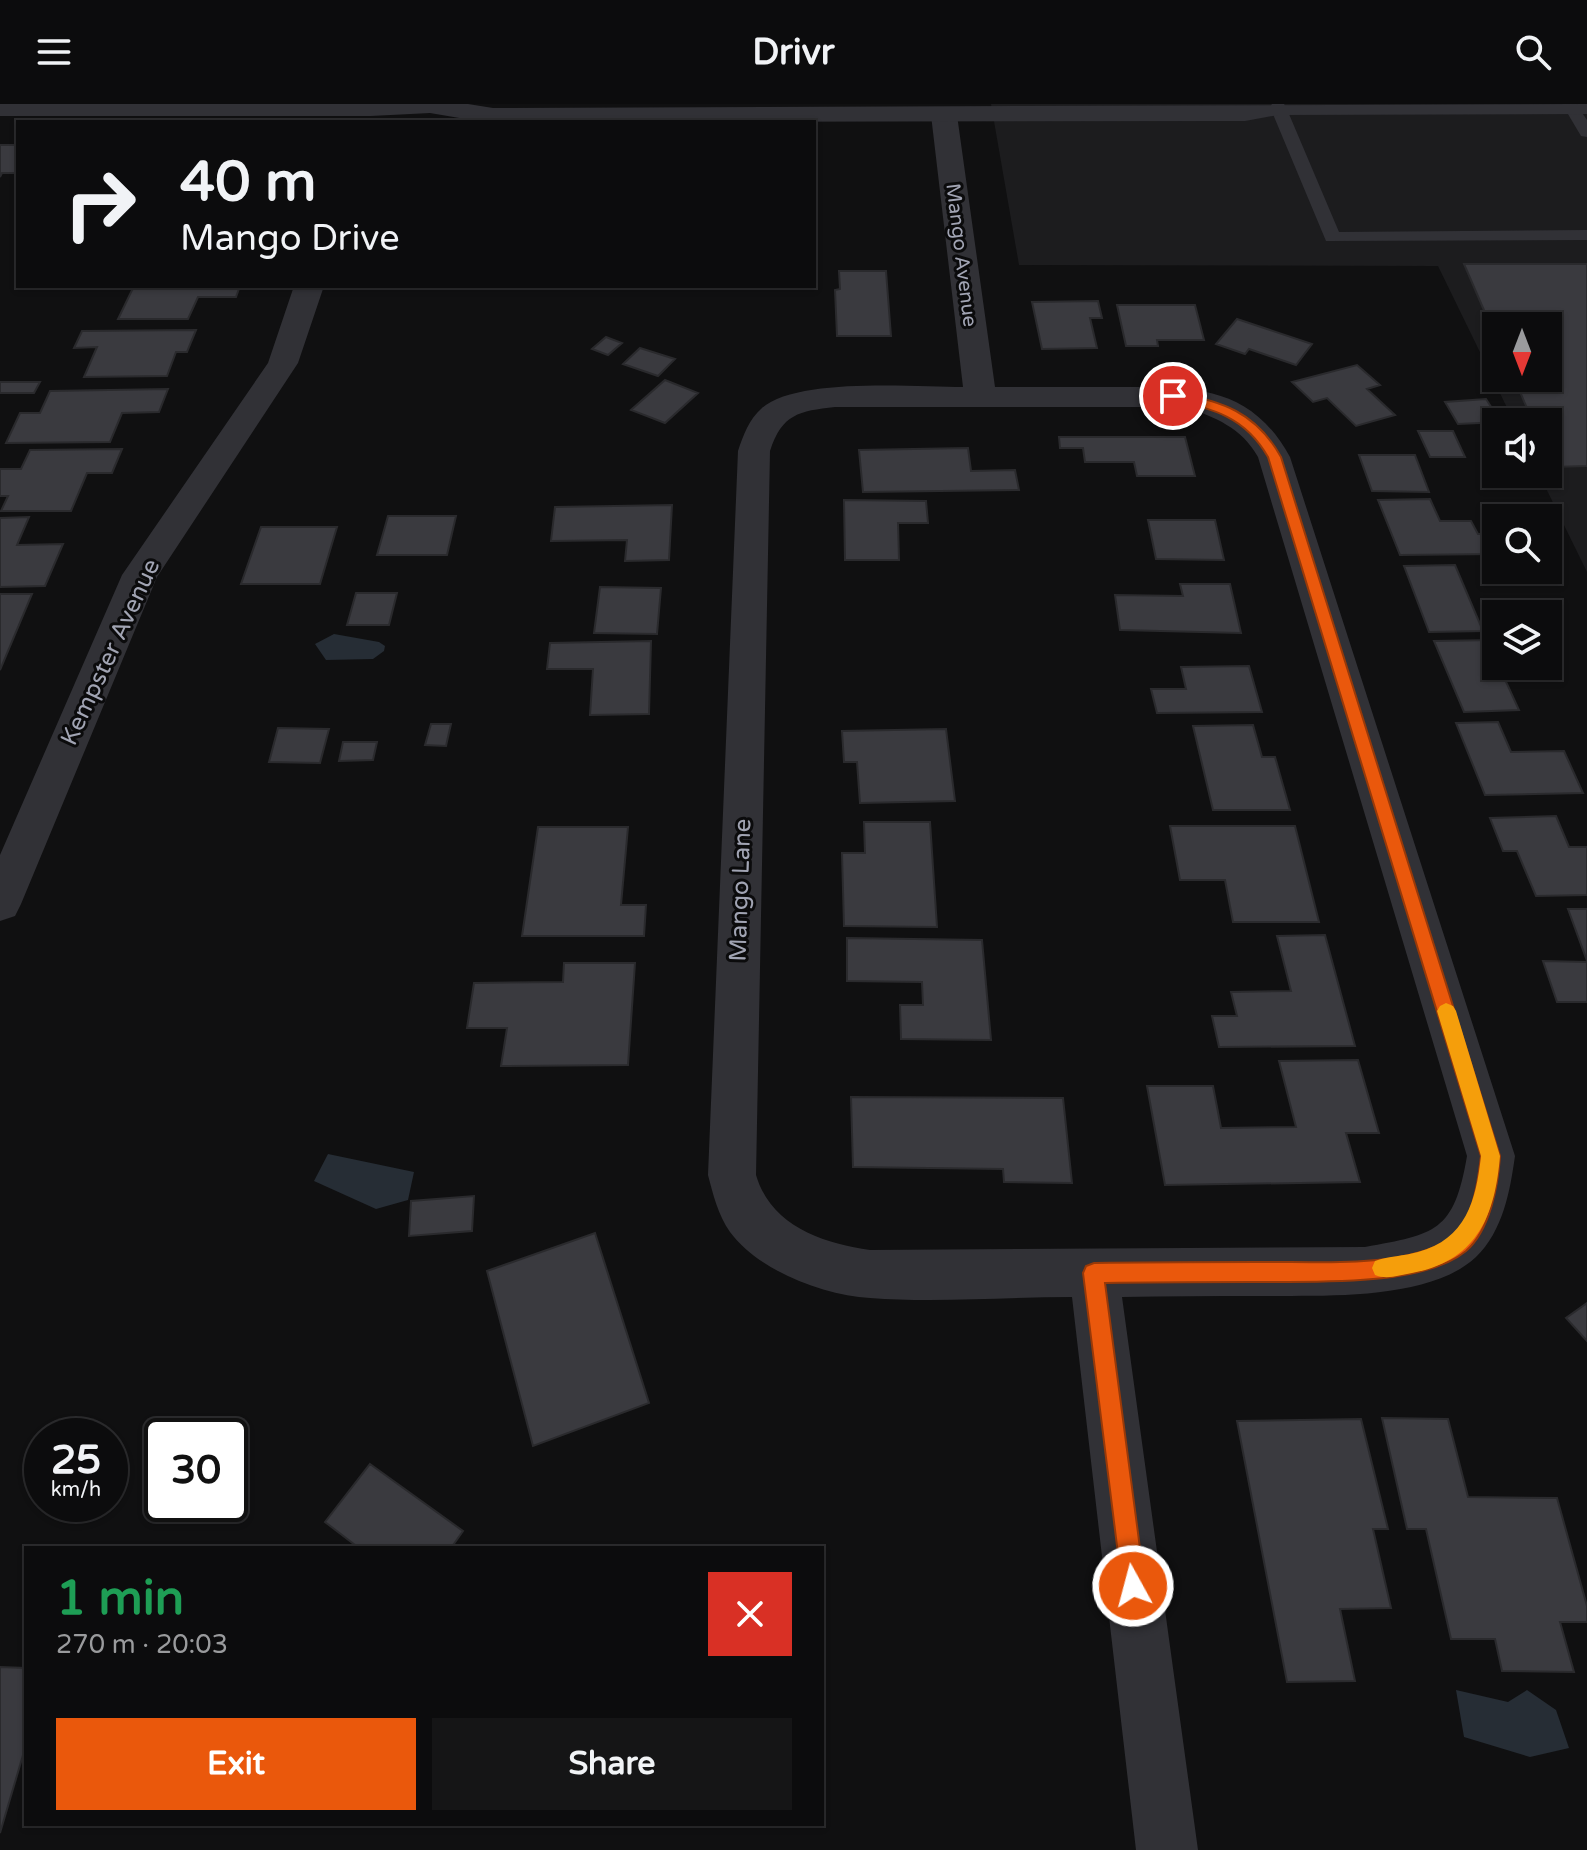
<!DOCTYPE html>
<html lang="en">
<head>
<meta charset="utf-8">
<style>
	:root { --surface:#0c0c0d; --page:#151516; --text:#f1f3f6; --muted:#9a9b9d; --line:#2c2c2e; --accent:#ea580c }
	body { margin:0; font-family:"Varela Round",sans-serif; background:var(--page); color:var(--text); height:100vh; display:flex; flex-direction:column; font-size:30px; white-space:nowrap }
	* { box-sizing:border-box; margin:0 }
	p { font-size:26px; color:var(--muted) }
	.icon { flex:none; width:44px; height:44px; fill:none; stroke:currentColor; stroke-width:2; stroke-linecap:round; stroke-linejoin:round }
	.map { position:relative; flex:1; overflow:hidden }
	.drawer { position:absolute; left:24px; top:1442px; width:800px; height:280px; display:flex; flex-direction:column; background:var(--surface); border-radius:0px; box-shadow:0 2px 6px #0004,0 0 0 2px var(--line) }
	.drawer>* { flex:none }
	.hud { position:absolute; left:16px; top:16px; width:800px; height:168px; border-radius:0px; box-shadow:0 2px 6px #0004,0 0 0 2px var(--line); background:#0c0c0d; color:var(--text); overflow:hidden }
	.needle { width:52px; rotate:180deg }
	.fabs { position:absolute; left:1482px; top:208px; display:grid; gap:16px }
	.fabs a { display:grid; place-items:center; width:80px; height:80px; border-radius:0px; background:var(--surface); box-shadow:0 2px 6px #0004,0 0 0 2px var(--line); font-size:40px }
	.speed { position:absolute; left:24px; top:1314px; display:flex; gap:16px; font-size:40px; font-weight:700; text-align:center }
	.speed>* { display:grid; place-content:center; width:104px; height:104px; border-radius:50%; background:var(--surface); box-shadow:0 2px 6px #0004,0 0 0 2px var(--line); line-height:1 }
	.speed small { font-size:20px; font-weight:400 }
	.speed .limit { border:4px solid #111; border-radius:12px; background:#fff; color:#111 }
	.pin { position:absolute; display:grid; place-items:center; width:68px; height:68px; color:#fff; margin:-34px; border:4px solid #fff; border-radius:50%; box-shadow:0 2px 8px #0007 }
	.me { position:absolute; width:88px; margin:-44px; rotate:353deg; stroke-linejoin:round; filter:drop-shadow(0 0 6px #0008) }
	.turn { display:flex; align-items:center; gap:28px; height:168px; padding:0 32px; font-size:36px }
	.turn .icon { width:104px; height:104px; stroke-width:2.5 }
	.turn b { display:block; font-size:56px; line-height:68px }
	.round { display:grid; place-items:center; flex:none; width:84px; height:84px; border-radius:0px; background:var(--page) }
	.summary { display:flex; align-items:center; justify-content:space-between; height:136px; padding:0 32px }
	h1 { font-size:48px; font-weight:700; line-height:60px; color:#1e9e55 }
	.action { display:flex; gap:16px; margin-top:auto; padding:16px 32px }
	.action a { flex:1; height:92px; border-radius:0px; background:var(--accent); color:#fff; font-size:32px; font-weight:700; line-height:92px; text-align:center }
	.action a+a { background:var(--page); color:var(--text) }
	header { display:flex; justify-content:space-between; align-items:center; height:104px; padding:0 32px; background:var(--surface); font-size:36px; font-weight:700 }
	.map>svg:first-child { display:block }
	.built { fill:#1c1c1e; fill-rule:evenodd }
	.water { fill:#262d35 }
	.building { fill:#3a3a3f; stroke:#2a2a2d; stroke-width:2 }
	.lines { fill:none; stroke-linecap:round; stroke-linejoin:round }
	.service { fill:#313136; fill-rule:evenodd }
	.minor { fill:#313136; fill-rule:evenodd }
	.tertiary { fill:#313136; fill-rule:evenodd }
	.route { fill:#ea580c; stroke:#983908; stroke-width:2 }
	.slow { fill:#f59e0b }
	.labels { text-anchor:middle; stroke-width:6; stroke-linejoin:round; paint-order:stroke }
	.far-street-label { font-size:20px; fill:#a1a4b3; stroke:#0b0b0c }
	.street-label { font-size:24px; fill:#a1a4b3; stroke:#0b0b0c }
</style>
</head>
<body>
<header><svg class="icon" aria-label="menu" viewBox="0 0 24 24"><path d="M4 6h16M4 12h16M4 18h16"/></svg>Drivr<svg class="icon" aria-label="search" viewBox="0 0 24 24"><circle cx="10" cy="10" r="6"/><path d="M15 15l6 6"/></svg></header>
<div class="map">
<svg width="1587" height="1746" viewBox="0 0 1587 1746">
	<rect width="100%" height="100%" fill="#101011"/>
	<!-- built -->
	<path class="built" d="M991,0H1587V468L1539,370H1548V318H1514L1438,162L1019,161ZM1496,222H1548V274H1496Z"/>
	<!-- water -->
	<path class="water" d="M334,530L379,538L385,542L384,547L373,555L326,556L315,540Z
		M328,1050L414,1068L408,1096L376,1105L314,1077Z
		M1456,1586L1508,1598L1527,1586L1556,1606L1569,1644L1530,1653L1464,1633Z"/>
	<!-- building -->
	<path class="building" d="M0,41H18V69H2L0,73Z
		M1464,160H1587V362L1553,363L1548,352V318H1533L1514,274H1548V222H1496V234Z
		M839,167H886L891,232H837L835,186L840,185Z
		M134,182H240L236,193H198L188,215H118Z
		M1098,197L1102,214H1090L1097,244L1042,245L1032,198Z
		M1117,201H1195L1204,236H1157L1158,242H1126Z
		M1237,215L1312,240L1296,261L1249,245L1245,250L1216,240Z
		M196,226L187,248H176L167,272L84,273L97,243L74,244L82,227Z
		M606,233L622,239L608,251L592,245Z
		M640,244L675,255L658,272L623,260Z
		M1357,261L1380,281L1367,285L1395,311L1356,322L1327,294L1313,298L1292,278Z
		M665,276L698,289L665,319L631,306Z
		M0,278H40L34,289H0Z
		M168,285L159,308L122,309L110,338L6,339L20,309H40L50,287Z
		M1486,295L1501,318L1458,320L1445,298Z
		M1418,327H1453L1465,353H1430Z
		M1059,333H1185L1195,372H1137L1134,358H1085L1083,344H1060Z
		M968,344L971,367L1015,366L1019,386L863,388L859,346Z
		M122,345L112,369H87L71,407H1L8,392H0V365H21L30,346Z
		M1359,351H1415L1429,388L1372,387Z
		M1430,395L1440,417H1471L1478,430H1496V450L1400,451L1378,396Z
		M844,396L926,397L928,419H898L899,456H845Z
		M672,401L669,456L625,457L627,436L551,437L555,403Z
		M388,412H456L447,451H377Z
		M29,413L17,441L63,440L45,482L0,483V414Z
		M1148,416H1215L1224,456L1156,455Z
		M261,423H337L320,480H241Z
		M1455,461L1483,527L1429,528L1404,462Z
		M1180,480H1230L1241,529L1120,526L1115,491L1183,492Z
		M600,483L661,484L657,530L594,529Z
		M356,489H397L389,521H347Z
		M0,490H32L0,566Z
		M1496,536V562H1528L1531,568L1502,569L1519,606L1464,608L1434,537Z
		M651,537L649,610L590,611L593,565H547L550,539Z
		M1249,562L1262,608L1157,609L1151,585H1186L1181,563Z
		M1498,618L1511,648L1564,647L1583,689L1485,691L1456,619Z
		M431,620H451L446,642L425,641Z
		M1253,621L1262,653H1275L1290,706H1213L1193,622Z
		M278,624L329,625L320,659L269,658Z
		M946,625L955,697L860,699L857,658H844L842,627Z
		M343,638H377L373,656L339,657Z
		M1556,712L1569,743H1587V791L1536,792L1517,747H1503L1490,714Z
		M864,718H930L937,823L844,822L842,749H865Z
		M1170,722H1295L1319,818H1233L1225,776H1180Z
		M538,723H628L621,801H646L644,832H522Z
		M1568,805H1587V857Z
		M1325,831L1355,942L1219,943L1212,912H1237L1231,888L1291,887L1277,832Z
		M847,834L982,836L991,936L901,935L900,901H923L922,878L847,877Z
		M1543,857L1587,858V898H1557Z
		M564,859H635L628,961L501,962L507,924H467L474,879L563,878Z
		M1358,956L1379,1029H1346L1360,1078L1165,1081L1147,982H1213L1221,1024L1296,1023L1279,957Z
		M851,993L1063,994L1072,1079L1004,1078L1003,1065L853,1063Z
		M474,1092L472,1127L409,1132L411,1097Z
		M595,1129L649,1299L533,1342L487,1167Z
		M1587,1199V1237L1566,1214Z
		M1382,1314L1448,1315L1468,1393L1557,1394L1587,1502V1518H1560L1574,1568L1502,1567L1495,1535H1451L1426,1425H1407Z
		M1361,1315L1388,1425H1373L1391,1504L1340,1505L1355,1577L1287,1578L1237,1317Z
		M370,1360L463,1427L451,1444H359L325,1418Z
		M0,1563L26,1564V1641L0,1729Z"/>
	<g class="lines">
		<!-- service -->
		<path class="service" d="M1272,0H1284L1286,3L1339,128L1587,126V136L1326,137L1270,3Z
			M1562,0H1576L1587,16V33L1581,32Z"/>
		<!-- minor -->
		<path class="minor" d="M944,3L953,6L957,11L995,283C1034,283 1073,283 1113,283C1188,283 1249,278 1290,353L1515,1052C1510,1087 1503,1127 1476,1153C1428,1198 1319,1191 1257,1192C1212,1192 1167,1192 1122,1193L1198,1746H1136L1072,1193C1005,1193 936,1199 870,1194C823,1191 759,1167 730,1128C718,1111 713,1090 708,1071L738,347C743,332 749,315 762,304C797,273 916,283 963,283L931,11L935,6ZM835,303H1185C1215,313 1242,324 1258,353L1467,1052C1454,1128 1436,1130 1365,1143L870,1146C822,1139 771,1122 756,1071L770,347C782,310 799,307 835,303Z
			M294,182H324L298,259L157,473L21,800L15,812L0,817V751L122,471L268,259Z"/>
		<!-- tertiary -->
		<path class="tertiary" d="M0,0H468L493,4L1587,0V10L1278,11L1245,17L483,18L430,9L371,12H0Z"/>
	</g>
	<!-- route -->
	<path class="route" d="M1173,288C1222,297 1256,308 1281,353L1500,1052C1498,1082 1490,1126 1466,1147C1421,1184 1308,1177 1252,1178C1203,1178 1154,1178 1105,1179L1145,1482L1142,1490L1133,1494L1125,1490L1122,1482L1083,1169L1086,1162L1094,1159C1148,1158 1203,1158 1258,1158C1311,1157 1405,1165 1449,1135C1473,1119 1478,1078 1481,1052L1268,353C1244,311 1212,305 1168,295L1166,292Z"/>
	<!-- slow -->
	<path class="slow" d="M1446,899L1453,902L1456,907L1500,1052C1495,1112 1477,1157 1412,1169C1400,1171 1387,1176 1375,1171L1372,1164L1375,1157C1389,1152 1404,1152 1418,1148C1466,1135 1476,1097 1481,1052L1437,907L1440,902Z"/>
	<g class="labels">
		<!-- far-street labels -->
		<g class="far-street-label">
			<text transform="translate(962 151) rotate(83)" y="7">Mango Avenue</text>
		</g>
		<!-- street labels -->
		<g class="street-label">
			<text transform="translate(110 548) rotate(-65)" y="8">Kempster Avenue</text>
			<text transform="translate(740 786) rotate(-88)" y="8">Mango Lane</text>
		</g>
	</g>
</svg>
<div class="fabs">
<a><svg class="needle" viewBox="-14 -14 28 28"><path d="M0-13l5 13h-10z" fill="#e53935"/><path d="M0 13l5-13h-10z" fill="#9a9b9d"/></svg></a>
<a><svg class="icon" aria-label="sound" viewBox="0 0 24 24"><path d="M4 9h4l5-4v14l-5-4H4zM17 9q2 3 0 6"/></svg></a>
<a><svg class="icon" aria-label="search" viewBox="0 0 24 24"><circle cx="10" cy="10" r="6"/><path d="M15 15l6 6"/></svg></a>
<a><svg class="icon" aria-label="layers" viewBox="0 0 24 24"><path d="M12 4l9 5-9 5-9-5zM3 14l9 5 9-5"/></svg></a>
</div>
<div class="speed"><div>25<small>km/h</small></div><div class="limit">30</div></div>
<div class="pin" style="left:1173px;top:292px;background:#d93025"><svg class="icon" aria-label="arrive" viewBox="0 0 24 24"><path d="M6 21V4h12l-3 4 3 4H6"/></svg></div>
<svg class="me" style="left:1133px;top:1482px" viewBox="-20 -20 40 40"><circle r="17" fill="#ea580c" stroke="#fff" stroke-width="3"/><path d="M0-11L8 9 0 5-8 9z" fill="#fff"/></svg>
<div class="hud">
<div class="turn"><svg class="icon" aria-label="right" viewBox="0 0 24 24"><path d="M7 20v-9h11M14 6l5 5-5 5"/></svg><div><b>40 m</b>Mango Drive</div></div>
</div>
<section class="drawer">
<div class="summary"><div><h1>1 min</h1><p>270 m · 20:03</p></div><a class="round" style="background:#d93025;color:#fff"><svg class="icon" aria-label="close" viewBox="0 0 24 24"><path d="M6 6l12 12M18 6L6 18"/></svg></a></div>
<div class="action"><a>Exit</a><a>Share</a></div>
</section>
</div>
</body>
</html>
